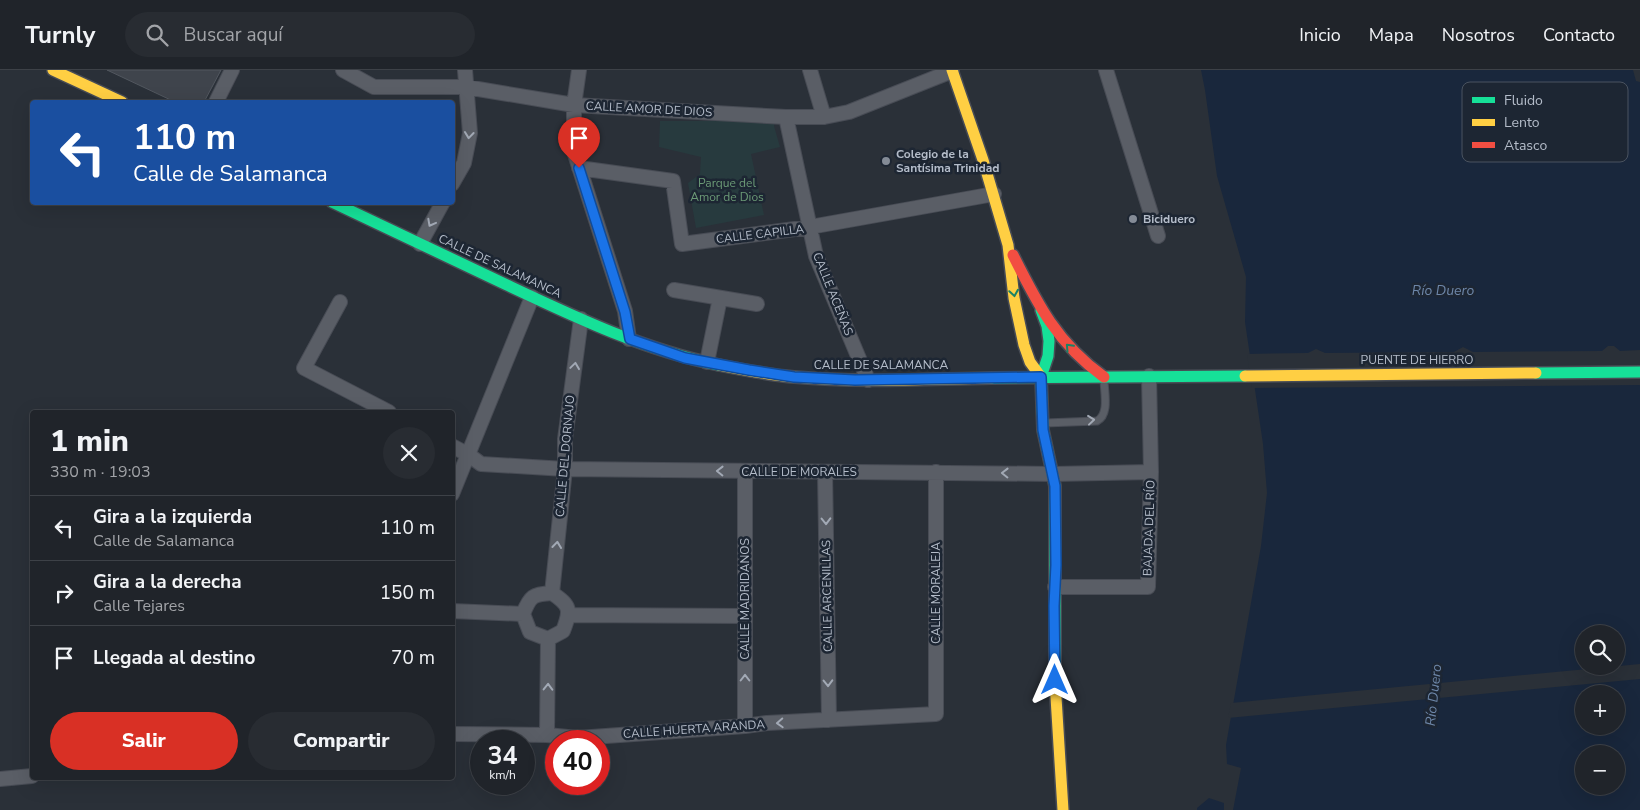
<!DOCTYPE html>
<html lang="es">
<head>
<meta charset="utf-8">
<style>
	:root { --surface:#20242a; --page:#282c32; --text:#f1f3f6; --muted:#a2a4a8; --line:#3d4147; --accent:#d93025 }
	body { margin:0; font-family:"Nunito Sans",sans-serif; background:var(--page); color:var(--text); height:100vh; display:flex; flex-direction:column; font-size:19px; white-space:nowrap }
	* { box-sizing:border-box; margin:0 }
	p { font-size:16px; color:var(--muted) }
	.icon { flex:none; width:28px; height:28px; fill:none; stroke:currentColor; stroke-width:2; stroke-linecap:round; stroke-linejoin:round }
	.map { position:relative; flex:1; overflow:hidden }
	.drawer { position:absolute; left:30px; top:340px; width:425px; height:370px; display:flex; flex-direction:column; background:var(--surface); border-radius:5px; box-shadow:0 5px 20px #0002,0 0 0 1px var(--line) }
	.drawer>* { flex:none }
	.guide { position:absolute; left:30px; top:30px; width:425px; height:105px; border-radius:5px; box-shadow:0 5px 20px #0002,0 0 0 1px var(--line); background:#1a4fa0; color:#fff; overflow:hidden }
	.controls { position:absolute; left:1575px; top:555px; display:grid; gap:10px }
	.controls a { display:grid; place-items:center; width:50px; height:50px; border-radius:50%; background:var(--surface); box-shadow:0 5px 20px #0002,0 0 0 1px var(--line); font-size:25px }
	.speed { position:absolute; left:470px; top:660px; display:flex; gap:10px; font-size:25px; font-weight:700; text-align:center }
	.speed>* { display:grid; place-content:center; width:65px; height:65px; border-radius:50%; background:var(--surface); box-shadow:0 5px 20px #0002,0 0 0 1px var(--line); line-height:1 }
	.speed small { font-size:12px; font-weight:400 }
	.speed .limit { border:8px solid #d22; background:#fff; color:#111 }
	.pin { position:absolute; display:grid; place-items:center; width:42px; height:42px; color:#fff; margin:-51px -21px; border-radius:50% 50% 50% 0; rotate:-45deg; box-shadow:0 0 5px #0007 }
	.pin .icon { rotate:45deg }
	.me { position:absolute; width:55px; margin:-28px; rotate:0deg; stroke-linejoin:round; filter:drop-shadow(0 0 4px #0008) }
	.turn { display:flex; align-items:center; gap:18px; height:105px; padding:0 20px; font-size:22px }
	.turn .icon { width:65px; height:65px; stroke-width:2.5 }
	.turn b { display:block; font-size:35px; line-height:42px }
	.round { display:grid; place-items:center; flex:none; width:52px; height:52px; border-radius:26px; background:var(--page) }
	.head { display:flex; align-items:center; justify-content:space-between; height:85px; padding:0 20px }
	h1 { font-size:30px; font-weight:800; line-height:38px }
	.action { display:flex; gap:10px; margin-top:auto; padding:10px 20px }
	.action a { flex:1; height:58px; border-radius:30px; background:var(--accent); color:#fff; font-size:20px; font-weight:800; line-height:58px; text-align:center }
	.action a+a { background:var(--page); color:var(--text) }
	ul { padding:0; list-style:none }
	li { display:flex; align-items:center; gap:15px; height:65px; padding:0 20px; border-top:1px solid var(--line) }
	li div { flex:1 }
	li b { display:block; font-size:19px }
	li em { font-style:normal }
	header { display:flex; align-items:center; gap:30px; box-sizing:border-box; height:70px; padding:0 25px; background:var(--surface); border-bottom:1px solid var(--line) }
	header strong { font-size:24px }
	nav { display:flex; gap:28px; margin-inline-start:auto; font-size:18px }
	.search { width:350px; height:45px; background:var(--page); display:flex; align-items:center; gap:12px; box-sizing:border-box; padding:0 18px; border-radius:28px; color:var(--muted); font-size:19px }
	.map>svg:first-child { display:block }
	.green { fill:#273a3e }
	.water { fill:#19273c; fill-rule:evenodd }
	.pier { fill:#2a3038 }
	.building { fill:#3f444c; stroke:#52575f }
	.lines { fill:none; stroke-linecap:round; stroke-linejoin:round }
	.lane-casing { stroke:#484c55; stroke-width:9 }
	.street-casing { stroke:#484c55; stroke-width:16 }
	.fast-casing { stroke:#484c55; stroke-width:14 }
	.slow-casing { stroke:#484c55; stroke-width:14 }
	.jam-casing { stroke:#484c55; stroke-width:14 }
	.lane { stroke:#5a5e66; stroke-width:7 }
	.street { stroke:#5a5e66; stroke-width:14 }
	.fast { stroke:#16e098; stroke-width:11 }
	.slow { stroke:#ffcf43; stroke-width:11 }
	.jam { stroke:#f24e42; stroke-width:11 }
	.oneway { stroke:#a2a9b5 }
	.oneway2 { stroke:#1a8366 }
	.route-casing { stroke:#114b97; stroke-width:12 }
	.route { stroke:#1a73e8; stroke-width:9 }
	.poi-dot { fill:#848b96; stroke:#1d2633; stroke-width:2 }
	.labels { text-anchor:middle; stroke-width:5; stroke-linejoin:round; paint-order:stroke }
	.street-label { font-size:12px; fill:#b4bcc9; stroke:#1d2633 }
	.poi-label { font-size:12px; font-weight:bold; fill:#b4bcc9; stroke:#1d2633; text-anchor:start }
	.park-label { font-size:12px; fill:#6b9a76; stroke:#1d2633 }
	.water-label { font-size:14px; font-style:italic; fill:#6d86a8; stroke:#1d2633 }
	.key { fill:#1d2633; stroke:#4a5360; stroke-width:1 }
	.key-label { font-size:14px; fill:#b4bcc9 }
</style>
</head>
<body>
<header>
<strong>Turnly</strong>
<div class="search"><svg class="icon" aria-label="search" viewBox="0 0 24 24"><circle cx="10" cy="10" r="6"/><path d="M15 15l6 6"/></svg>Buscar aquí</div>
<nav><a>Inicio</a><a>Mapa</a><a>Nosotros</a><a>Contacto</a></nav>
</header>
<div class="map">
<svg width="1640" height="740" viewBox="0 0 1640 740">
	<rect width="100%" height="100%" fill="#2a3038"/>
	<!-- green -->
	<path class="green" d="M660,51H775L774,56L780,77L751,84L764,145L696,158L688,113L700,104L701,87L659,77Z"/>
	<!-- water -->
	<path class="water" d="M1201,0H1633L1636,11L1640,12V740H1233L1241,698L1227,694L1226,675L1261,476L1267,423L1263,374L1245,252L1246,207L1217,106L1205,20ZM1584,564H1616V596H1584ZM1584,624H1616V656H1584ZM1584,684H1616V716H1584Z
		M1209,728L1224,733V740H1197V738Z"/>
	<!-- pier -->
	<path class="pier" d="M1608,276H1614L1620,281L1640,280V315L1252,318L1247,284L1308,283L1316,279L1325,283L1454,282L1463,277L1473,282L1602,281Z
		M1640,594V609L1228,648L1231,633Z"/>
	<!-- building -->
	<path class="building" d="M107,0H221L204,32H175Z"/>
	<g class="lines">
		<!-- lane casing -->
		<g class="lane-casing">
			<path id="lane" d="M1045,353L1097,351C1110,344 1104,322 1104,309"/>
		</g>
		<!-- street casing -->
		<g class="street-casing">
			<path id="street" d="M343,0L374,17H466L574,35L786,47H824L849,42L952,1
				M579,0L574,35V81L625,241L629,269
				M810,0L824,47
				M1106,0L1158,166
				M216,32L232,0
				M786,47L816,186L868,310
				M579,98L673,111L682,174L810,157L994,124
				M452,114L464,93L470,63L465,0
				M420,174L443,132
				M674,220L757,234
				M340,232L304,298L389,342
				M707,292L720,228
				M452,376L469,385L481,394L565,399L1053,404L1151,402
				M745,402V656
				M825,402L829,650
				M452,424L532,227
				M1055,517H1148L1151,402L1149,306
				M552,523L565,399V369L581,249
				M552,523C571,536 571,540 563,561L548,569L530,562L523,544C530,526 533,524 552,523Z
				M452,541L523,544
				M569,545L745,546
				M452,664L547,665L578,668L745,656L767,653L936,644V402
				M547,665L548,569
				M0,709L32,706"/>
		</g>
		<!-- fast casing -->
		<g class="fast-casing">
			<path id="fast" d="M332,132C390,160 449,187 507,215C577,248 644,280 719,295
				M1041,240L1047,256L1049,271L1048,286L1041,307L1043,360L1055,416V611
				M1536,303L1640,302
				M992,308L1245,306"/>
		</g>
		<!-- slow casing -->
		<g class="slow-casing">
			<path id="slow" d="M53,0L122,32
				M952,0L983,90L1008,175L1014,228L1024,275L1030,292L1041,307
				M719,295C744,300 769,305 794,307C860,313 926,309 992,308
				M1245,306L1536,303
				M1055,611L1063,740"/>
		</g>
		<!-- jam casing -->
		<g class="jam-casing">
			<path id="jam" d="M1013,185C1038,235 1057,273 1104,307"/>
		</g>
		<!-- lane -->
		<use href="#lane" class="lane"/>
		<!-- street -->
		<use href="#street" class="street"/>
		<!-- fast -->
		<use href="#fast" class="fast"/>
		<!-- slow -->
		<use href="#slow" class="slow"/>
		<!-- jam -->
		<use href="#jam" class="jam"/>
	</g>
	<!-- one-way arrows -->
	<defs><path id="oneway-chevron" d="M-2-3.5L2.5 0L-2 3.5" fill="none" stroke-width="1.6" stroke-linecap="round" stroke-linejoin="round" transform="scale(1.25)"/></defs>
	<g class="oneway">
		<use href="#oneway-chevron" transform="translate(469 65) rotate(96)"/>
		<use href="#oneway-chevron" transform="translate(431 153) rotate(118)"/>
		<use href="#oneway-chevron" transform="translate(575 296) rotate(-82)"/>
		<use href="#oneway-chevron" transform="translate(1091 350) rotate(-6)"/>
		<use href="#oneway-chevron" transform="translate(720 401) rotate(-179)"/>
		<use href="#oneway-chevron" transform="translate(1005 403) rotate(-179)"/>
		<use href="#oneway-chevron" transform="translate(826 451) rotate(89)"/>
		<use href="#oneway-chevron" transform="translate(557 475) rotate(-84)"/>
		<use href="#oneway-chevron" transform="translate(745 608) rotate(-90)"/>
		<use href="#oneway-chevron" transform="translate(828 613) rotate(89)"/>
		<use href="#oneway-chevron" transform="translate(548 617) rotate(-89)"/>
		<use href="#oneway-chevron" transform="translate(780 653) rotate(177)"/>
	</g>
	<g class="oneway2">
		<use href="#oneway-chevron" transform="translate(1014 223) rotate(81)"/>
		<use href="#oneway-chevron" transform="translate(1069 277) rotate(-133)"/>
	</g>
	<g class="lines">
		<!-- route casing -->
		<g class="route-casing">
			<path id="route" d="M579,98L625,242L630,269L685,288L749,300L794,307L855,310L1041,307L1043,360L1055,416L1056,495L1054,536L1055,610"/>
		</g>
		<!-- route -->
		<use href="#route" class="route"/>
	</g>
	<!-- markers -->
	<g class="poi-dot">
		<circle cx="886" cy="91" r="5"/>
		<circle cx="1133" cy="149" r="5"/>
	</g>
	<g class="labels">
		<!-- street labels -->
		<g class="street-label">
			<text transform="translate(649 39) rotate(3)" y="4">CALLE AMOR DE DIOS</text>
			<text transform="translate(760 164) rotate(-7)" y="4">CALLE CAPILLA</text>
			<text transform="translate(500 196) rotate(25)" y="4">CALLE DE SALAMANCA</text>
			<text transform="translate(833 224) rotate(68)" y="4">CALLE ACEÑAS</text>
			<text x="1417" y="294">PUENTE DE HIERRO</text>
			<text x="881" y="299">CALLE DE SALAMANCA</text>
			<text transform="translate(565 386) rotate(-85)" y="4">CALLE DEL DORNAJO</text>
			<text x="799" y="406">CALLE DE MORALES</text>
			<text transform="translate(1149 458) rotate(-88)" y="4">BAJADA DEL RÍO</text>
			<text transform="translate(936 523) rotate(-90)" y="4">CALLE MORALEJA</text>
			<text transform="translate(827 526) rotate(-91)" y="4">CALLE ARCENILLAS</text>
			<text transform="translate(745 529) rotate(-90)" y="4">CALLE MADRIDANOS</text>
			<text transform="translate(694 659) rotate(-4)" y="4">CALLE HUERTA ARANDA</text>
		</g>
		<!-- poi labels -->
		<g class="poi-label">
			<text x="896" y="88">Colegio de la<tspan x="896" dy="14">Santísima Trinidad</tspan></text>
			<text x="1143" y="153">Biciduero</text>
		</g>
		<!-- park labels -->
		<g class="park-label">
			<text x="727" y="117">Parque del<tspan x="727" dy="14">Amor de Dios</tspan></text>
		</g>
		<!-- water labels -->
		<g class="water-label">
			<text x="1443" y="225">Río Duero</text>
			<text transform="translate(1433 625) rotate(-84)" y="5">Río Duero</text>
		</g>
	</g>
	<!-- legend -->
	<rect x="1462" y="12" width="166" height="80" rx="8" class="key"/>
	<rect x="1472" y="27" width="23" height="6" fill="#16e098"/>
	<rect x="1472" y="49" width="23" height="7" fill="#ffcf43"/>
	<rect x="1472" y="72" width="23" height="6" fill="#f24e42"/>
	<g class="key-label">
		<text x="1504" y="35">Fluido</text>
		<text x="1504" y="57">Lento</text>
		<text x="1504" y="80">Atasco</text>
	</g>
</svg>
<div class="controls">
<a><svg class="icon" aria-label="search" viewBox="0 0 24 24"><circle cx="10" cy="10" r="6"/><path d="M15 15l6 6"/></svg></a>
<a>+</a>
<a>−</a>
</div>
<div class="speed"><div>34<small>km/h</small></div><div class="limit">40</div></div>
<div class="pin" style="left:579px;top:98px;background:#d93025"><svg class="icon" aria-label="arrive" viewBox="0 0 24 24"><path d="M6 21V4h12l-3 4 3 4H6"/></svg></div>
<svg class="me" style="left:1055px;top:610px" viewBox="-20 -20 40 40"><path d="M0-17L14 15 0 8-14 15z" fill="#1a73e8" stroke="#fff" stroke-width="4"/></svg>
<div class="guide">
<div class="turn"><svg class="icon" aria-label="left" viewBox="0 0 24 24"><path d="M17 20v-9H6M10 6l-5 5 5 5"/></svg><div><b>110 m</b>Calle de Salamanca</div></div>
</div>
<section class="drawer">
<div class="head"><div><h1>1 min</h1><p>330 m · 19:03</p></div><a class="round"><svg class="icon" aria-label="close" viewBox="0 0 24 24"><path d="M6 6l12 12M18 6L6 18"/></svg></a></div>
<ul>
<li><svg class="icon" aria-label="left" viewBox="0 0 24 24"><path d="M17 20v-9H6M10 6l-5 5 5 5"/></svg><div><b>Gira a la izquierda</b><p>Calle de Salamanca</p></div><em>110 m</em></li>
<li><svg class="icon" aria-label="right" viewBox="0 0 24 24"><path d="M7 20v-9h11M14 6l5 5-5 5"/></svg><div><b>Gira a la derecha</b><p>Calle Tejares</p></div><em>150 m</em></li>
<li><svg class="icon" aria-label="arrive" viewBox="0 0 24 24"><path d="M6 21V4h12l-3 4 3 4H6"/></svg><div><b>Llegada al destino</b></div><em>70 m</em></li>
</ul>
<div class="action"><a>Salir</a><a>Compartir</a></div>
</section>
</div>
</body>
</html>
